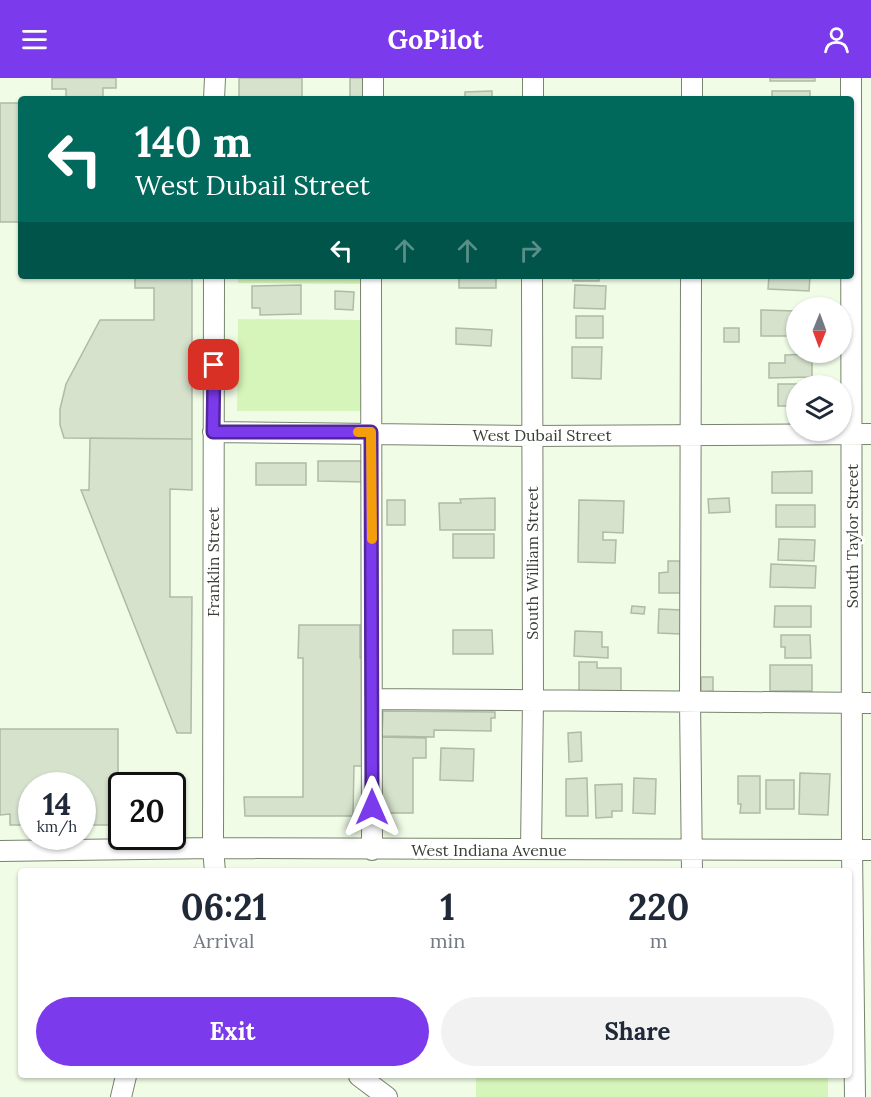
<!DOCTYPE html>
<html lang="en">
<head>
<meta charset="utf-8">
<style>
	:root { --surface:#fff; --page:#f2f2f3; --text:#1f2937; --muted:#747a83; --accent:#7c3aed }
	body { margin:0; font-family:Lora,serif; background:var(--page); color:var(--text); height:100vh; display:flex; flex-direction:column; font-size:22px; white-space:nowrap }
	* { box-sizing:border-box; margin:0 }
	p { font-size:20px; color:var(--muted) }
	.icon { flex:none; width:33px; height:33px; fill:none; stroke:currentColor; stroke-width:2; stroke-linecap:round; stroke-linejoin:round }
	.map { position:relative; flex:1; overflow:hidden }
	.side { position:absolute; left:18px; top:790px; width:834px; height:210px; display:flex; flex-direction:column; background:var(--surface); border-radius:6px; box-shadow:0 2px 4px #0004 }
	.side>* { flex:none }
	.hud { position:absolute; left:18px; top:18px; width:836px; height:183px; border-radius:6px; box-shadow:0 2px 4px #0004; background:#00695c; color:#fff; overflow:hidden }
	.needle { width:39px; rotate:181deg }
	.tools { position:absolute; left:786px; top:219px; display:grid; gap:12px }
	.tools a { display:grid; place-items:center; width:66px; height:66px; border-radius:50%; background:var(--surface); box-shadow:0 2px 4px #0004; font-size:30px }
	.speed { position:absolute; left:18px; top:694px; display:flex; gap:12px; font-size:30px; font-weight:700; text-align:center }
	.speed>* { display:grid; place-content:center; width:78px; height:78px; border-radius:50%; background:var(--surface); box-shadow:0 2px 4px #0004; line-height:1 }
	.speed small { font-size:15px; font-weight:400 }
	.speed .limit { border:3px solid #111; border-radius:9px; background:#fff; color:#111 }
	.pin { position:absolute; display:grid; place-items:center; width:51px; height:51px; color:#fff; margin:-26px; border-radius:12px; box-shadow:0 3px 9px #0006 }
	.me { position:absolute; width:66px; margin:-33px; rotate:0deg; stroke-linejoin:round; filter:drop-shadow(0 0 4px #0008) }
	.turn { display:flex; align-items:center; gap:21px; height:126px; padding:0 18px; font-size:27px }
	.turn .icon { width:78px; height:78px; stroke-width:2.5 }
	.turn b { display:block; font-size:42px; line-height:51px }
	.lanes { display:flex; align-items:center; height:57px; padding:0 18px; background:#0003; justify-content:center; gap:30px; direction:ltr }
	.lanes .off { opacity:.35 }
	.eta { display:flex; justify-content:space-evenly; align-items:center; height:102px; text-align:center }
	.eta b { font-size:36px; font-weight:700; line-height:42px }
	.primary-button { display:flex; gap:12px; margin-top:auto; padding:12px 18px }
	.primary-button a { flex:1; height:69px; border-radius:36px; background:var(--accent); color:#fff; font-size:24px; font-weight:700; line-height:69px; text-align:center }
	.primary-button a+a { background:var(--page); color:var(--text) }
	header { display:flex; justify-content:space-between; align-items:center; height:78px; padding:0 18px; background:var(--accent); color:#fff; font-size:27px; font-weight:700 }
	.map>svg:first-child { display:block }
	.green { fill:#d6f5ba }
	.building { fill:#d6e2cc; stroke:#afbba6; stroke-width:1.5 }
	.lines { fill:none; stroke-linecap:round; stroke-linejoin:round }
	.minor-casing { stroke:#798470; stroke-width:22 }
	.minor { stroke:#fff; stroke-width:20 }
	.route-casing { stroke:#51269a; stroke-width:15 }
	.route { stroke:#7c3aed; stroke-width:10 }
	.slow { stroke:#f59e0b; stroke-width:10 }
	.labels { text-anchor:middle; stroke-width:6; stroke-linejoin:round; paint-order:stroke }
	.street-label { font-size:16px; fill:#393e35; stroke:#fff }
</style>
</head>
<body>
<header><svg class="icon" aria-label="menu" viewBox="0 0 24 24"><path d="M4 6h16M4 12h16M4 18h16"/></svg>GoPilot<svg class="icon" aria-label="person" viewBox="0 0 24 24"><circle cx="12" cy="8" r="4"/><path d="M4 21q1-7 8-7t8 7"/></svg></header>
<div class="map">
<svg width="871" height="1019" viewBox="0 0 871 1019">
	<rect width="100%" height="100%" fill="#f0fce6"/>
	<!-- green -->
	<path class="green" d="M238,198H367V206L238,205Z
		M238,241L367,242L366,333H237Z
		M476,998H828V1019H476Z"/>
	<!-- building -->
	<path class="building" d="M52,0H116V10H103V21H66V11H52Z
		M239,0H302V21H239Z
		M350,0H368V21H350Z
		M770,0H815V3H770Z
		M492,13V21H465V14Z
		M772,13H810V21H772Z
		M0,25H21V144H0Z
		M135,198H192V361L64,360L60,347V331L66,306L100,242H154V210H135Z
		M459,198H496V210H459Z
		M573,198H599V203H573Z
		M769,198H810L809,213L768,211Z
		M301,207V236L260,237V230H252V208Z
		M575,207L606,208L605,231L574,230Z
		M335,213L354,214L353,232L335,231Z
		M761,232L796,233V258H761Z
		M576,238H603V260H576Z
		M456,250L492,252L491,268L456,266Z
		M724,250H739V264H724Z
		M572,269H602L601,301L572,300Z
		M812,276V299L769,300V285H785V277Z
		M778,306H815V308H796V328H778Z
		M90,360L192,361V412L170,411V519H192L191,655H177L81,412H89Z
		M318,383H366V404L318,403Z
		M256,385H306V407H256Z
		M812,393V415H772V394Z
		M495,420V452H440L439,425H461L460,421Z
		M729,420L730,434L709,435L708,421Z
		M387,422H405V447H387Z
		M579,422L624,423L623,455L603,454V462H616L615,485L578,484Z
		M776,427H815V449H776Z
		M453,456H494V480H453Z
		M779,461L815,462L814,483L778,482Z
		M668,483H680L681,515H659V495L668,494Z
		M771,486L816,488L815,510L770,509Z
		M632,528L645,529L644,536L631,535Z
		M775,528H811V549H774Z
		M659,531L683,532L681,556L658,555Z
		M299,547H360V580L367,579V688H354L353,738H245L244,719H303V580H298Z
		M453,552H492L493,576H453Z
		M575,553L602,554V569H608V580L574,578Z
		M781,557H810L811,580H785V569H781Z
		M579,584H597V590H621V614H579Z
		M770,587H812V613H770Z
		M701,599H713V613L701,614Z
		M383,633L495,634V640H491V653L434,652V659L382,658Z
		M0,651H118V747H82V708H32V747H10V736L0,737Z
		M581,654L582,683L569,684L568,655Z
		M381,659L426,660V680H413V735H381Z
		M441,670L474,671L473,703L440,702Z
		M800,695L830,696L828,737L799,736Z
		M738,698H760V735H740L741,726H738Z
		M587,700L588,738H566V701Z
		M634,700L656,701L655,736L633,735Z
		M766,702H794V731H766Z
		M622,706V733H612V739L596,740L595,707Z"/>
	<g class="lines">
		<!-- minor casing -->
		<g class="minor-casing">
			<path id="minor" d="M851,0L852,772L855,1019
				M214,21L215,0
				M373,21V0
				M533,21V0
				M692,21V0
				M214,198L213,770L215,794
				M371,198L372,772
				M691,198L690,623L692,794
				M213,354L532,358L871,356
				M373,621L871,625
				M531,771L533,623L532,198
				M0,773L213,770L871,772
				M359,998L387,1019
				M121,1019L126,998"/>
		</g>
		<!-- minor -->
		<use href="#minor" class="minor"/>
	</g>
	<g class="lines">
		<!-- route casing -->
		<g class="route-casing">
			<path id="route" d="M214,287L213,354H371L372,729"/>
		</g>
		<!-- route -->
		<use href="#route" class="route"/>
		<!-- slow -->
		<path class="slow" d="M358,354H371L372,461"/>
	</g>
	<g class="labels">
		<!-- street labels -->
		<g class="street-label">
			<text x="542" y="363">West Dubail Street</text>
			<text transform="translate(852 458) rotate(-90)" y="6">South Taylor Street</text>
			<text transform="translate(213 484) rotate(-90)" y="6">Franklin Street</text>
			<text transform="translate(532 485) rotate(-90)" y="6">South William Street</text>
			<text x="489" y="778">West Indiana Avenue</text>
		</g>
	</g>
</svg>
<div class="tools">
<a><svg class="needle" viewBox="-14 -14 28 28"><path d="M0-13l5 13h-10z" fill="#e53935"/><path d="M0 13l5-13h-10z" fill="#747a83"/></svg></a>
<a><svg class="icon" aria-label="layers" viewBox="0 0 24 24"><path d="M12 4l9 5-9 5-9-5zM3 14l9 5 9-5"/></svg></a>
</div>
<div class="speed"><div>14<small>km/h</small></div><div class="limit">20</div></div>
<div class="pin" style="left:214px;top:287px;background:#d93025"><svg class="icon" aria-label="arrive" viewBox="0 0 24 24"><path d="M6 21V4h12l-3 4 3 4H6"/></svg></div>
<svg class="me" style="left:372px;top:729px" viewBox="-20 -20 40 40"><path d="M0-17L14 15 0 8-14 15z" fill="#7c3aed" stroke="#fff" stroke-width="4"/></svg>
<div class="hud">
<div class="turn"><svg class="icon" aria-label="left" viewBox="0 0 24 24"><path d="M17 20v-9H6M10 6l-5 5 5 5"/></svg><div><b>140 m</b>West Dubail Street</div></div>
<div class="lanes"><svg class="icon" aria-label="left" viewBox="0 0 24 24"><path d="M17 20v-9H6M10 6l-5 5 5 5"/></svg><svg class="icon off" aria-label="ahead" viewBox="0 0 24 24"><path d="M12 20V5M6 11l6-6 6 6"/></svg><svg class="icon off" aria-label="ahead" viewBox="0 0 24 24"><path d="M12 20V5M6 11l6-6 6 6"/></svg><svg class="icon off" aria-label="right" viewBox="0 0 24 24"><path d="M7 20v-9h11M14 6l5 5-5 5"/></svg></div>
</div>
<section class="side">
<div class="eta">
<div><b>06:21</b><p>Arrival</p></div>
<div><b>1</b><p>min</p></div>
<div><b>220</b><p>m</p></div>
</div>
<div class="primary-button"><a>Exit</a><a>Share</a></div>
</section>
</div>
</body>
</html>
